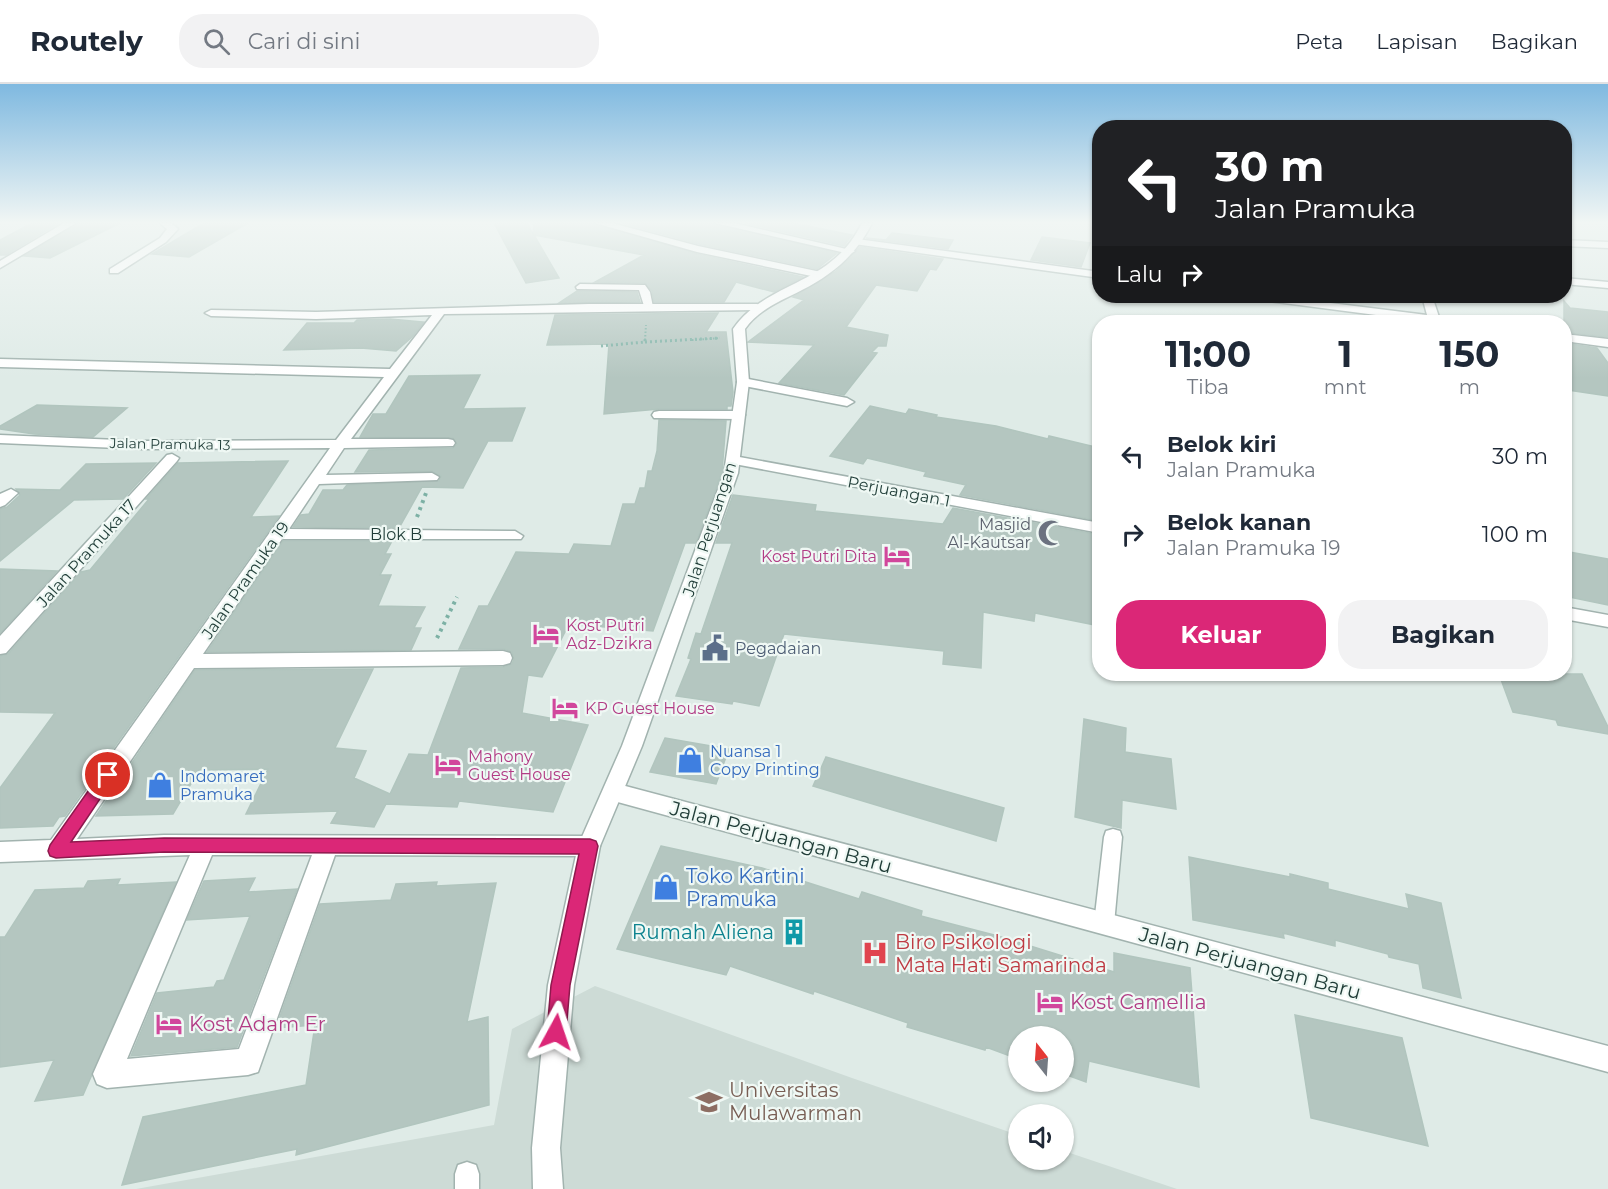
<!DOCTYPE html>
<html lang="id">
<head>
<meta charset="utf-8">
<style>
	:root { --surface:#fff; --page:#f2f2f3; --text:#1f2937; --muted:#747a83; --line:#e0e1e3; --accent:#db2777 }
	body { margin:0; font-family:Montserrat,sans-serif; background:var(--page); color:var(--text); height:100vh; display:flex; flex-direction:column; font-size:22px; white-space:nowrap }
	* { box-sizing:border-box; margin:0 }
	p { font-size:20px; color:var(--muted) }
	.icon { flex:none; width:33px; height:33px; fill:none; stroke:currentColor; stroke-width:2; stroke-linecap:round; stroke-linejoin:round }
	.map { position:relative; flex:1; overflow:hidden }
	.sheet { position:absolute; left:1092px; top:231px; width:480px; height:366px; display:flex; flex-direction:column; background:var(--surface); border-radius:24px; box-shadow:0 2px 4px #0004 }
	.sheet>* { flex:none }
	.banner { position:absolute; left:1092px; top:36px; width:480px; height:183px; border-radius:24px; box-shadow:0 2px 4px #0004; background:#202124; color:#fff; overflow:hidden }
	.needle { width:39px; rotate:343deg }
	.buttons { position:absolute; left:1008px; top:942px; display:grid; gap:12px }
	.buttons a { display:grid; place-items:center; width:66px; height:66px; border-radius:50%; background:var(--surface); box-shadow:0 2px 4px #0004; font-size:30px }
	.pin { position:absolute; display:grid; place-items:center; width:51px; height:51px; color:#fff; margin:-26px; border:3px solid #fff; border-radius:50%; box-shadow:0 2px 6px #0007 }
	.me { position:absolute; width:66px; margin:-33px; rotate:5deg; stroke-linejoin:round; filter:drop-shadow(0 0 4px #0008) }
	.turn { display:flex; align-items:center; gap:21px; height:126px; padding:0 24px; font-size:27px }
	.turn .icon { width:78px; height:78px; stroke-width:2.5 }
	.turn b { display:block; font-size:42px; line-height:51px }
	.then { display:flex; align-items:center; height:57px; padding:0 24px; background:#0003; gap:12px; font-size:22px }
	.eta { display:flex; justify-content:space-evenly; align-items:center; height:102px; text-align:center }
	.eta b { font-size:36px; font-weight:700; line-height:42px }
	.cta { display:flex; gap:12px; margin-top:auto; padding:12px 24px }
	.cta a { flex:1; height:69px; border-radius:24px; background:var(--accent); color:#fff; font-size:24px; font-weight:700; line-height:69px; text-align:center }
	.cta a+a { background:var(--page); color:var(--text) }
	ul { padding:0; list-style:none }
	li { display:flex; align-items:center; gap:18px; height:78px; padding:0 24px }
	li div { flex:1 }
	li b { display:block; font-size:22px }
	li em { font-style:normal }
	header { display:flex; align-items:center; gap:36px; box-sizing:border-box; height:84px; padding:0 30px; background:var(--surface); border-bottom:2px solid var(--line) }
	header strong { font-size:28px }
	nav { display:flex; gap:33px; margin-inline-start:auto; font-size:21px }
	.search { width:420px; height:54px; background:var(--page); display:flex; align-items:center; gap:15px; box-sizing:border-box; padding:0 21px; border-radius:24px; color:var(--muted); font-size:22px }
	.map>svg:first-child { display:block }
	.built { fill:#cddbd6 }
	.building { fill:#b4c6c0; stroke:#b1c5be; stroke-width:1.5 }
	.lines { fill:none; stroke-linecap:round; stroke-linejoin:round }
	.service-casing { stroke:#a2b3af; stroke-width:3 }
	.minor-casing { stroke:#a2b3af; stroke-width:3 }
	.tertiary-casing { stroke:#a2b3af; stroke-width:3 }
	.path-far2 { stroke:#7db1a5; stroke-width:2; stroke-dasharray:1.5 2; stroke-linecap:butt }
	.path-far1 { stroke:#7db1a5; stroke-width:3; stroke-dasharray:2 3; stroke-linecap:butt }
	.path { stroke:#7db1a5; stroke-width:4; stroke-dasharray:3 4.5; stroke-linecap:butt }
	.service { fill:#fff; fill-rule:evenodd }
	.minor { fill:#fff; fill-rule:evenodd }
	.tertiary { fill:#fff; fill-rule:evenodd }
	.route { fill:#db2777; stroke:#8e194d; stroke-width:1.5 }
	.labels { text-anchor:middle; stroke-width:4.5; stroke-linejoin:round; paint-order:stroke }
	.far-street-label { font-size:14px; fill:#1f3c37; stroke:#eff8f4 }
	.street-label { font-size:16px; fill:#1f3c37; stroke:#eff8f4 }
	.worship-label { font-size:16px; fill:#5b616d; stroke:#eff8f4; text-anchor:end }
	.hotel-label { font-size:16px; fill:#b23c85; stroke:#eff8f4; text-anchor:start }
	.service-label { font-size:16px; fill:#4e5e75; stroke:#eff8f4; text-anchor:start }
	.shop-label { font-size:16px; fill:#366cbe; stroke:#eff8f4; text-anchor:start }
	.near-street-label { font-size:20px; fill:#1f3c37; stroke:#eff8f4 }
	.near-shop-label { font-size:20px; fill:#366cbe; stroke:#eff8f4; text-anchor:start }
	.near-culture-label { font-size:20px; fill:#0d838f; stroke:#eff8f4; text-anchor:end }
	.near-health-label { font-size:20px; fill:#be3a42; stroke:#eff8f4; text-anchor:start }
	.near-hotel-label { font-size:20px; fill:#b23c85; stroke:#eff8f4; text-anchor:start }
	.near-education-label { font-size:20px; fill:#785e54; stroke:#eff8f4; text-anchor:start }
</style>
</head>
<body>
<header>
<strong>Routely</strong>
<div class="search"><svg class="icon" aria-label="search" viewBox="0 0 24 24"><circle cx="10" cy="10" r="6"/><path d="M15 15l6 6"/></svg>Cari di sini</div>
<nav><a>Peta</a><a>Lapisan</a><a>Bagikan</a></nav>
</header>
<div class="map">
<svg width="1608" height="1105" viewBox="0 0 1608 1105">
	<rect width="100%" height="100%" fill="#dfebe7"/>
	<!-- built -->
	<path class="built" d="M595,902L852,994L1018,1051V1076H1064V1067L1177,1105H136L494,1041L512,945Z"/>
	<!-- building -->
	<path class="building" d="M32,139H59L6,171H0V156Z
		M78,139H120L50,174L24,172Z
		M204,139H248L189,173L152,170Z
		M494,139H527L533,150L534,139H593L697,170L803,193L774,208L736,198L724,218H654L652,207L645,199L595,198L644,171L534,151L559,194L526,199Z
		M622,139H713L837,169L817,185L699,160Z
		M745,139H793L852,151L844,162Z
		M892,149L953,156L948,165L866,154L886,156Z
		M1042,153L1090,159L1081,183L1031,176Z
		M860,163L943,175L936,186L930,185L917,207L876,201L846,243L888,251L886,262H878L872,268L877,269L844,311L779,299L814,261L748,258L804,216L793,213L835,188Z
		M577,207L637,208L640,218L559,219Z
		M1564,217L1570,224L1608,228V253L1564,248Z
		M718,229L706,248H726L733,308L731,322H727V325H659L604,330L609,260L547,261L555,231Z
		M390,235L424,238L412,253L396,267L361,264L284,266L307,239H354L357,236Z
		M1564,259L1597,264L1608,279V312L1568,306L1564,299Z
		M480,291L463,325L525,324L512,357H488L463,404L422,403L399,444L293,443L301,431L309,430L323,406H343L347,401L439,397L441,392L432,387L355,388L369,366L453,364L457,360L453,354L360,353L373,330H386L409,292Z
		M37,321L127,324L93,353L34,350L0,345V342Z
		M870,322L906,330L909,325L937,331L936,333L996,342L1048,355L1049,352L1100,364V437L960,411L966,401L924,392L926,388L867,374L863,380L830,372Z
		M659,336L726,337L722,388L696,459H685L653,547L569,540L542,593L528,591L522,629L588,641L553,728L459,717L457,723L386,720L374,743L331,739L338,727L246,730L268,685L199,686L173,730L96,732L195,586L373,585L335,664L366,667L354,694L390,710L409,670L428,671L461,584L503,583L512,580L514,575L512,568L504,565H459L479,522H488L516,468L569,470L574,460L611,462L623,420H635L640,404H645L648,387H652L657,367Z
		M288,377L251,433L279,432L65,732L59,733L53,742L0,744V704L55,629L0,628V572L8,570L81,488L90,486L149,415H146L178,379Z
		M156,379L123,415L74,416L0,477V425L7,423L20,411L16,405L60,406L86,380Z
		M733,411L816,421L815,427L943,440L953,424L1100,451V542L1035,529L1034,537L983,528L981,584L943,580L944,567L784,550L759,622L733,617L732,620L676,612L691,575L688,574L696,549L701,550L732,459H716Z
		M283,457H392L385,470H391L380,491H391L378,522L425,523L414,544H421L411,566L207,568Z
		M1564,467L1608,475V521L1564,512Z
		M0,485L57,487L0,549Z
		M1499,590H1582L1608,643V650L1558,641L1556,636L1513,628Z
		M1084,635L1126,644L1125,668L1171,675L1176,725L1122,716L1121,744L1075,733Z
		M665,654L729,665L716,700L650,688Z
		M826,673L1004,724L996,757L813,702Z
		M661,762L762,784L859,815L862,808L922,827L921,832L998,852L1114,888V869L1190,884L1199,1003L1089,977L1086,998L1064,990V952H1018V975L986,963L985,966L907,943L908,939L814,907L813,910L730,882L726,891L617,865Z
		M1189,773L1290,793V790L1328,799V805L1409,825L1406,810L1441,819L1461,914L1423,904L1419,880L1389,873L1388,870L1335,856V862L1283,849L1284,854L1193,836Z
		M255,794L248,808L297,805L237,963L131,972L157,909L214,903L217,897L224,896L250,832L187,836L204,797Z
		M120,795L117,801L176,798L83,1011L35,1017L54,976L0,983V853H5L35,806L84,804L88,797Z
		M437,798L436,802L496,799L467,938L488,933L489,1021L296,1071L297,1065L122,1101L143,1033L306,1001L315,941L276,944L320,820L391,816L396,800Z
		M1295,931L1402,954L1428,1062L1311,1034Z"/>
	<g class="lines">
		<!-- service casing -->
		<g class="service-casing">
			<path id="service" d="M580,200L645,201L650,208L653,223L645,225L639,206L577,205L576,203Z
				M1113,745L1120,747L1122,753L1114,840L1111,847L1104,849L1097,847L1094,840L1104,753L1106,747Z
				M467,1078L476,1081L479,1090V1105H455V1090L458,1081Z"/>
		</g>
		<!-- minor casing -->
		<g class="minor-casing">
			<path id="minor" d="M64,139H76L0,184V177Z
				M160,139H171L178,145L166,158L118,189H110V185L160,154L167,145Z
				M595,139H612L698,162L821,188L826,191L821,194L697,168Z
				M715,139H734L855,167L850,170Z
				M857,155L1100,188V194L854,160V156Z
				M1564,156L1608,158V164L1564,162Z
				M1564,194L1608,198V204L1564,200Z
				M1248,212H1274L1427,231L1422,212H1432L1439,233L1456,236L1458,238H1430L1253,215Z
				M589,220H757L763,223L757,226L444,230L351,355H448L453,356L455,359L453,362L344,364L326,391L432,389L439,393L437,396L319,400L289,445L515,447L523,452L521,455H282L203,570L503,567L510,569L512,574L510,579L503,581L194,584L77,755L164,751L589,752L597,755L600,762L597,769L589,772L335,771L258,988L248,991L107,1004L97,1000L93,990L190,771L0,778V758L51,756L330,364L142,365L0,359V351L142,357L336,356L384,293L0,283V275L390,285L432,231L316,235L211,232L205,229L211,226L316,228ZM212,771H312L239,965L127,975Z
				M1564,250L1608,255V263L1564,257Z
				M743,294L847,314L854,318L847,322L739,301L737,298Z
				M659,327H738L745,331L738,335L654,334L652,331L654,328Z
				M172,370L179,374L177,377L6,569L0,570V552L167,371Z
				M734,372L1100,439V449L729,379L727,376L729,373Z
				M11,405L18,409L5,421L0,423V410Z
				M1564,523L1608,531V543L1564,535Z
				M614,699L1608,962V988L614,717L606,714L603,708L606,702Z"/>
		</g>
		<!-- tertiary casing -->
		<g class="tertiary-casing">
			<path id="tertiary" d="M862,139H872C857,170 832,191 802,206C781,217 759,225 745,245L749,298L738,389L642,662L600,762L574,901L560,1064L563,1105H533L532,1064L548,901L578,762L622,662L724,389L737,298L733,245C767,196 831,203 862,139Z"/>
		</g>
		<!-- path-far2 -->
		<path class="path-far2" d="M645,256L646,241
			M692,256L720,254"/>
		<!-- path-far1 -->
		<path class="path-far1" d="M645,258L720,254
			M601,262L645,258V254"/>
		<!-- path -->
		<path class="path" d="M417,433L426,409
			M437,554L457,513"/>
		<!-- service -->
		<use href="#service" class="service"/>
		<!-- minor -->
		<use href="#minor" class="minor"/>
		<!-- tertiary -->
		<use href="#tertiary" class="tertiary"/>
	</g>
	<!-- sky -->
	<linearGradient id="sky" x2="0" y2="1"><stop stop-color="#7fb9e0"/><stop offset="0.47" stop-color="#f1f6f4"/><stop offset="1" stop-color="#f1f6f4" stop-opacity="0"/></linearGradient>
	<rect width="1608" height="294" fill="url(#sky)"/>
	<!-- route -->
	<path class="route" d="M108,685L114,686L116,691L71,758L164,754L590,755L596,757L598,762L570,901L566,948L564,955L556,958L549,955L547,948L551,901L579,770L164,768L56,774L50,772L48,767L50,761L103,686Z"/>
	<!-- icons -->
	<defs>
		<g id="mosque-bare" transform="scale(2.07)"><path d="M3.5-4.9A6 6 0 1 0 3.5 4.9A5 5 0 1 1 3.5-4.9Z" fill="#6b7280" stroke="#eff8f4" stroke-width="2.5" paint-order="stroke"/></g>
		<g id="hotel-bare" transform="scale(2.07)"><path d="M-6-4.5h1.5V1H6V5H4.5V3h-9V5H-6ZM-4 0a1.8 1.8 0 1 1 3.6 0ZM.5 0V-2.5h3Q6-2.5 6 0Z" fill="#d1479c" stroke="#eff8f4" stroke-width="2.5" paint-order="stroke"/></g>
		<g id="civic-bare" transform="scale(2.07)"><path d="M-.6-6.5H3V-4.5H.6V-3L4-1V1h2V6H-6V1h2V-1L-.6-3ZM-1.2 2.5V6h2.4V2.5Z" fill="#5c6f8a" stroke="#eff8f4" stroke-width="2.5" paint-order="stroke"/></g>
		<g id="shop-bare" transform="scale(2.07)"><path d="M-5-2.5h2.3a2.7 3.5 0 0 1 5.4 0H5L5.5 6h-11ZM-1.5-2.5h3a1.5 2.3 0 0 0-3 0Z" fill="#3f7fe0" stroke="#eff8f4" stroke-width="2.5" paint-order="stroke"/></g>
		<g id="building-bare" transform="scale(2.07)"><path d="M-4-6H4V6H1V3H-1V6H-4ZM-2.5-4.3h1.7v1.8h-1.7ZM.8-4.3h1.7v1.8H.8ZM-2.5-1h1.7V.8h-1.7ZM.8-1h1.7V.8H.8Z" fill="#0f9aa8" stroke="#eff8f4" stroke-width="2.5" paint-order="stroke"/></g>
		<g id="hospital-bare" transform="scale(2.07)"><path d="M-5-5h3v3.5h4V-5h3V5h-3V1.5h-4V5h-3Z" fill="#e0444e" stroke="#eff8f4" stroke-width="2.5" paint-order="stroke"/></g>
		<g id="university-bare" transform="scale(2.07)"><path d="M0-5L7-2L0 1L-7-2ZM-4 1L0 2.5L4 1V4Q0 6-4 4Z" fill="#8d6e63" stroke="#eff8f4" stroke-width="2.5" paint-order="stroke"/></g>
	</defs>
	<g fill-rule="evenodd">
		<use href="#mosque-bare" x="1051" y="449"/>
		<use href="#hotel-bare" x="897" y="472"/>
		<use href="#hotel-bare" x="546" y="550"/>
		<use href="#civic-bare" x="715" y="564"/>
		<use href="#hotel-bare" x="565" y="624"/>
		<use href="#shop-bare" x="690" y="676"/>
		<use href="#hotel-bare" x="448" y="681"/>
		<use href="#shop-bare" x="160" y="701"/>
		<use href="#shop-bare" x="666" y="803"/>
		<use href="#building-bare" x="794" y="848"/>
		<use href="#hospital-bare" x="875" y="869"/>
		<use href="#hotel-bare" x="1050" y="918"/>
		<use href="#hotel-bare" x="169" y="940"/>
		<use href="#university-bare" x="709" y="1018"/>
	</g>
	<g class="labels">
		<!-- far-street labels -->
		<g class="far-street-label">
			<text transform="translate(170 360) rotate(1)" y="5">Jalan Pramuka 13</text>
		</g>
		<!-- street labels -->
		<g class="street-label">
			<text transform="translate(899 407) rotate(11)" y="6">Perjuangan 1</text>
			<text transform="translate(709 445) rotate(-72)" y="6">Jalan Perjuangan</text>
			<text x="396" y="456">Blok B</text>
			<text transform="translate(86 469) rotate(-48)" y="6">Jalan Pramuka 17</text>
			<text transform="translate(245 496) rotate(-55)" y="6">Jalan Pramuka 19</text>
		</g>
		<!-- worship labels -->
		<g class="worship-label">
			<text x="1031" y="446">Masjid<tspan x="1031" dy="18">Al-Kautsar</tspan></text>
		</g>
		<!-- hotel labels -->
		<g class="hotel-label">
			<text x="877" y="478" text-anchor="end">Kost Putri Dita</text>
			<text x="566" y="547">Kost Putri<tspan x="566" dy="18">Adz-Dzikra</tspan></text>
			<text x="585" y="630">KP Guest House</text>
			<text x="468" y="678">Mahony<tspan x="468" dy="18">Guest House</tspan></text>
		</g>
		<!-- service labels -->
		<g class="service-label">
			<text x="735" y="570">Pegadaian</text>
		</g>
		<!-- shop labels -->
		<g class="shop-label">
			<text x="710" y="673">Nuansa 1<tspan x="710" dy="18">Copy Printing</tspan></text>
			<text x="180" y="698">Indomaret<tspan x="180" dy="18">Pramuka</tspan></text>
		</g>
		<!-- near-street labels -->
		<g class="near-street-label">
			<text transform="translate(781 753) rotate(15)" y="7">Jalan Perjuangan Baru</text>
			<text transform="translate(1250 879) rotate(15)" y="7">Jalan Perjuangan Baru</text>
		</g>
		<!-- near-shop labels -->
		<g class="near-shop-label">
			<text x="686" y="799">Toko Kartini<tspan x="686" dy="23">Pramuka</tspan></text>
		</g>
		<!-- near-culture labels -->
		<g class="near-culture-label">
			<text x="774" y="855">Rumah Aliena</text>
		</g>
		<!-- near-health labels -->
		<g class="near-health-label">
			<text x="895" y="865">Biro Psikologi<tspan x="895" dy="23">Mata Hati Samarinda</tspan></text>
		</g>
		<!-- near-hotel labels -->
		<g class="near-hotel-label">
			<text x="1070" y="925">Kost Camellia</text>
			<text x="189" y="947">Kost Adam Er</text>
		</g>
		<!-- near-education labels -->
		<g class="near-education-label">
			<text x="729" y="1013">Universitas<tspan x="729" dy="23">Mulawarman</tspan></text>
		</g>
	</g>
</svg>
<div class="buttons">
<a><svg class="needle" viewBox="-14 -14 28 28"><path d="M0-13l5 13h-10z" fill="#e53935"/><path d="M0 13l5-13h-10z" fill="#747a83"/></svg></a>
<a><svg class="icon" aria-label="sound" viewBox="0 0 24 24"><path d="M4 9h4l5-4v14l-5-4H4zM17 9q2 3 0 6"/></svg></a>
</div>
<div class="pin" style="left:108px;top:691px;background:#d93025"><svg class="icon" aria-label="arrive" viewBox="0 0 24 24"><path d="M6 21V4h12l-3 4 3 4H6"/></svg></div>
<svg class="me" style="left:556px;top:948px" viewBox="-20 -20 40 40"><path d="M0-17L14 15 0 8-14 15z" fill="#db2777" stroke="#fff" stroke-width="4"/></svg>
<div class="banner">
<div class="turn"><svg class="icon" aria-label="left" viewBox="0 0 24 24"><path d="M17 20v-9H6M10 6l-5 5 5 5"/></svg><div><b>30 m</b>Jalan Pramuka</div></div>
<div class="then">Lalu<svg class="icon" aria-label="right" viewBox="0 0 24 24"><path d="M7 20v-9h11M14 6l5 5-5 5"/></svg></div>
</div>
<section class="sheet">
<div class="eta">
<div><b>11:00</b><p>Tiba</p></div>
<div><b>1</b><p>mnt</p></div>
<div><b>150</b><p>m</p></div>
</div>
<ul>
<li><svg class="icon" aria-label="left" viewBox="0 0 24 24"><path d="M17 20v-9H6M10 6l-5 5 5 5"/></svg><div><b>Belok kiri</b><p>Jalan Pramuka</p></div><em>30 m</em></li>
<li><svg class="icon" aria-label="right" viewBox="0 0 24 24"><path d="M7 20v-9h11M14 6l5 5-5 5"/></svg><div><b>Belok kanan</b><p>Jalan Pramuka 19</p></div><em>100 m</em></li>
</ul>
<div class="cta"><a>Keluar</a><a>Bagikan</a></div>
</section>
</div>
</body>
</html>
